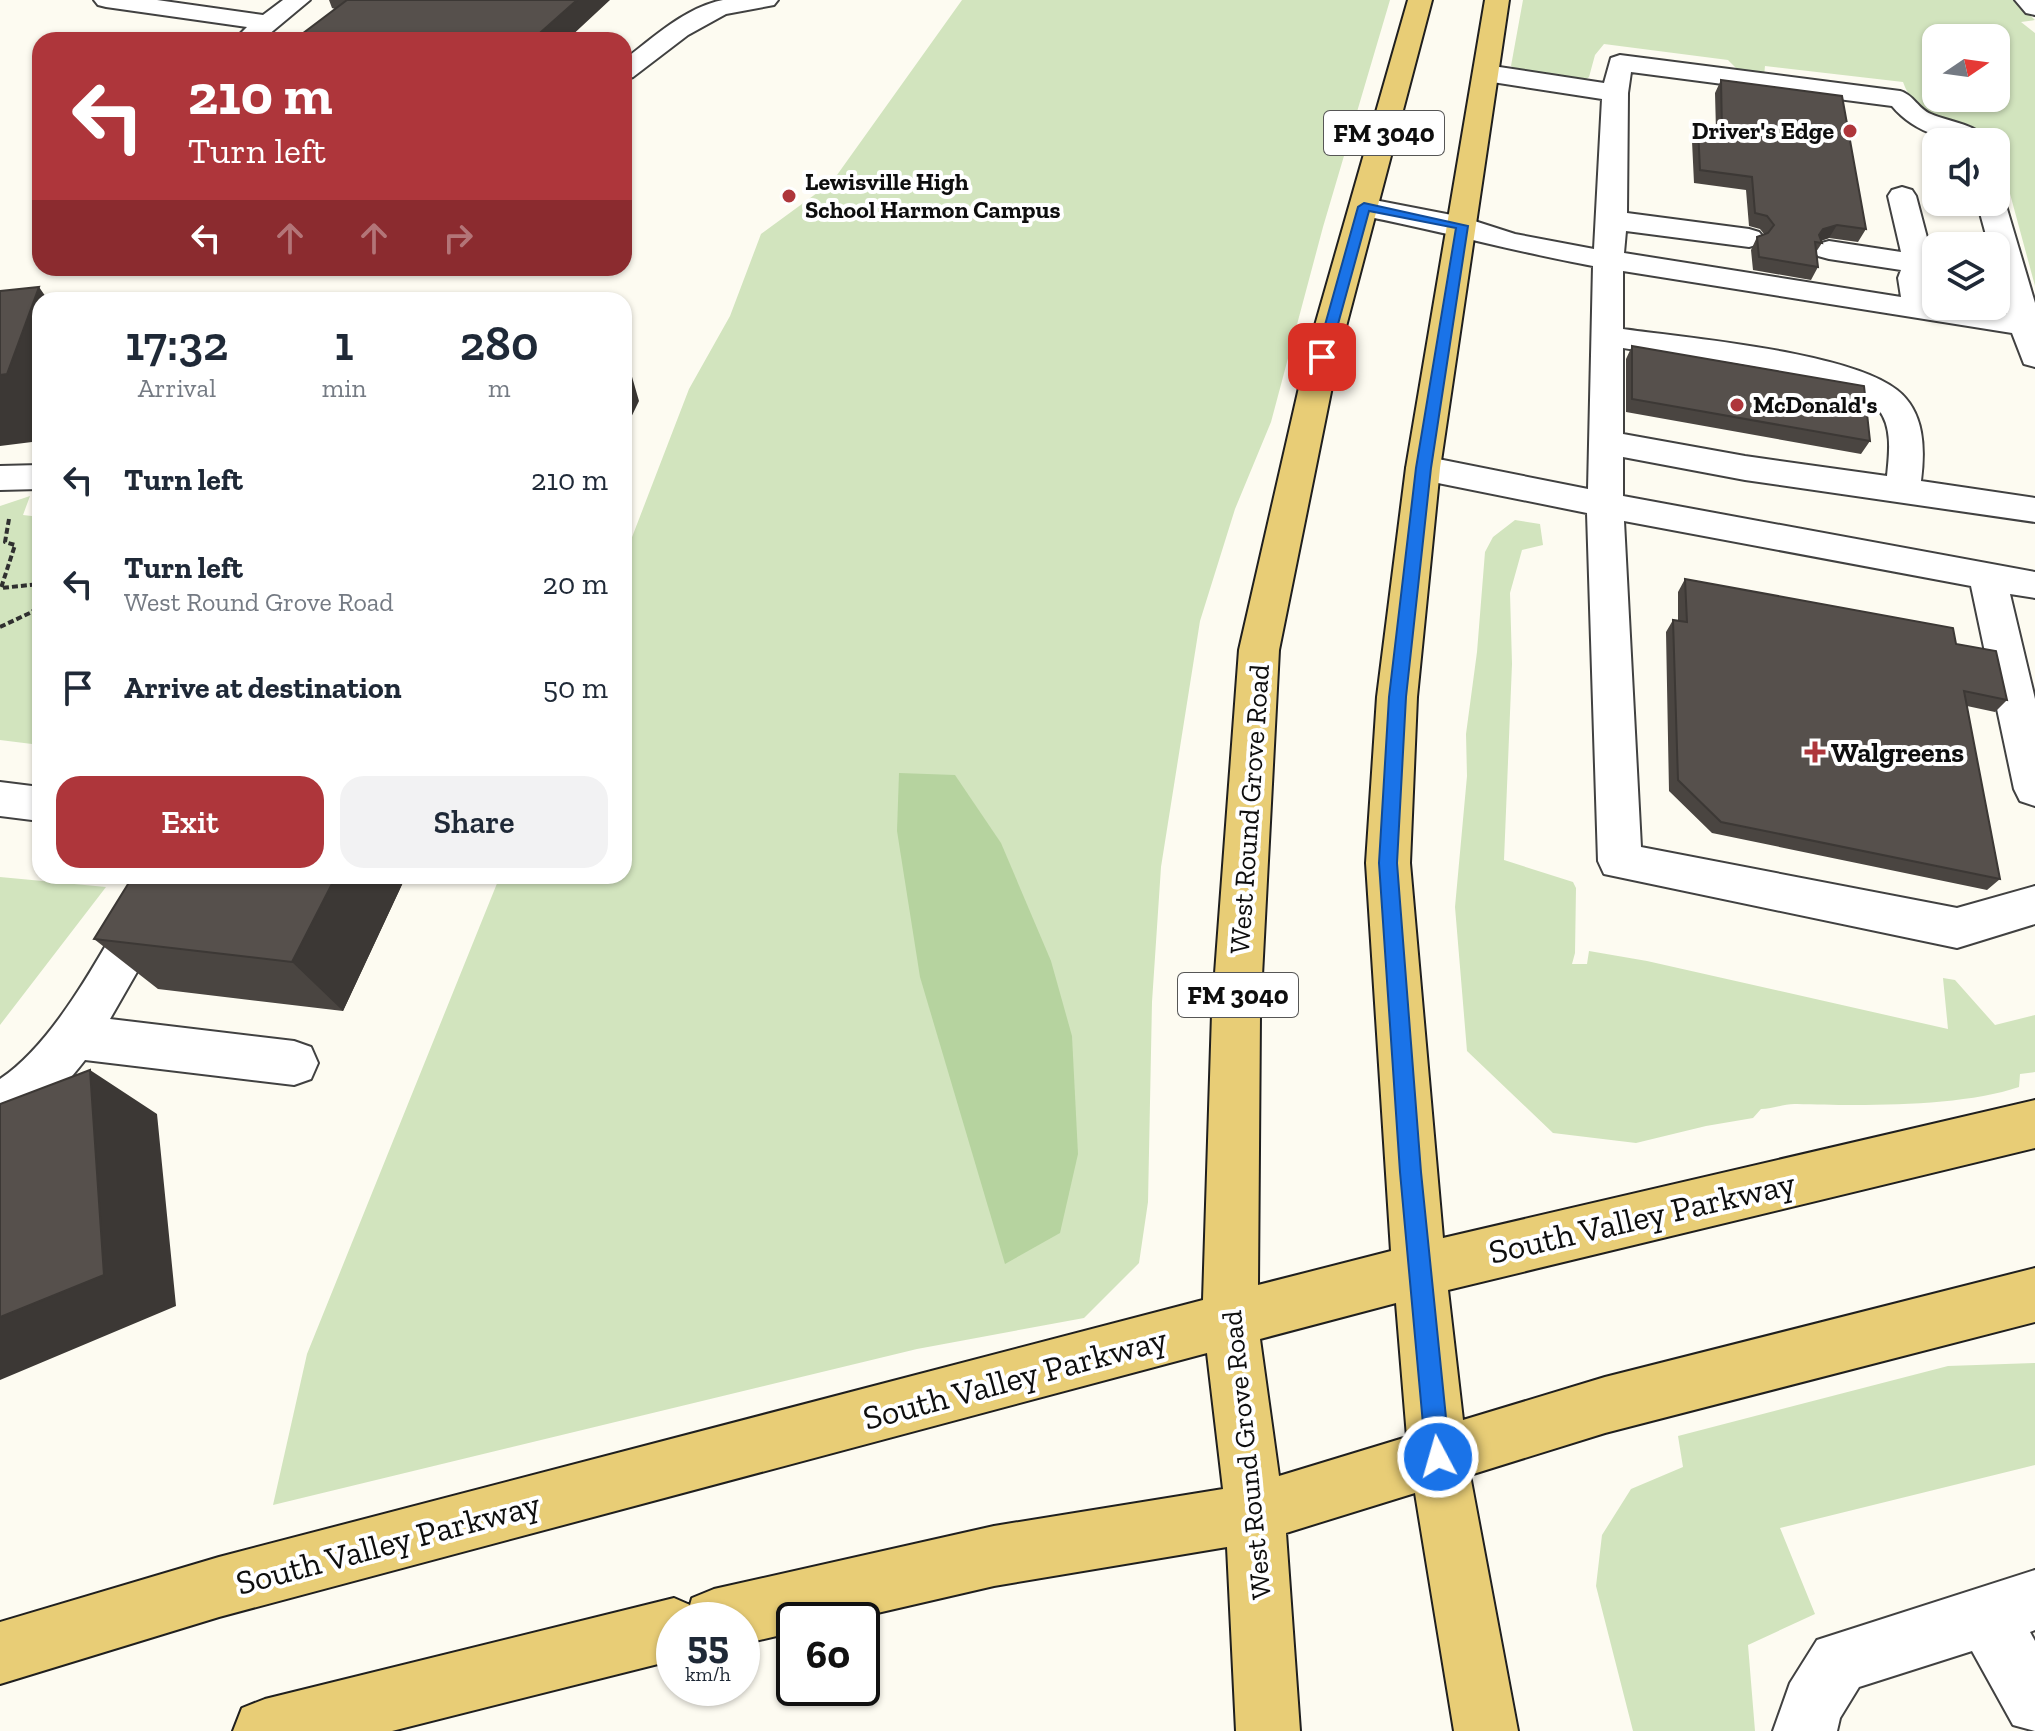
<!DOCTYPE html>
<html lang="en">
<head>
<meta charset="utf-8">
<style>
	:root { --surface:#fff; --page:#f2f2f3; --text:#1f2937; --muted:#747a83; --accent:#ae363b }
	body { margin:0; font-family:"Zilla Slab",serif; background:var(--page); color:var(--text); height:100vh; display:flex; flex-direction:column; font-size:30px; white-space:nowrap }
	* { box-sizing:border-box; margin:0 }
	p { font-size:26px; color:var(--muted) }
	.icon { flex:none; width:44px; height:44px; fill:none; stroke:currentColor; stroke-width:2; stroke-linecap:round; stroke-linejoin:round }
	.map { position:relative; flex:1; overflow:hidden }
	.sheet { position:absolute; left:32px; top:292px; width:600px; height:592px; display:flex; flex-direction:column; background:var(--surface); border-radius:24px; box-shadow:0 2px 6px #0004 }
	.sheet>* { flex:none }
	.guide { position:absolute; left:32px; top:32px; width:600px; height:244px; border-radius:24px; box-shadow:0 2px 6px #0004; background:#ae363b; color:#fff; overflow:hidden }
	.needle { width:52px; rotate:77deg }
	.fabs { position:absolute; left:1922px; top:24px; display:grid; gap:16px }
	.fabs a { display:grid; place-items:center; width:88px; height:88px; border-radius:16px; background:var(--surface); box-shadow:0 2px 6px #0004; font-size:40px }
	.speed { position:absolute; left:656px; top:1602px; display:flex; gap:16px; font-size:40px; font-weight:700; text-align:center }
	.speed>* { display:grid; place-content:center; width:104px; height:104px; border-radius:50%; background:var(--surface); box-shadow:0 2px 6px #0004; line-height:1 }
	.speed small { font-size:20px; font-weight:400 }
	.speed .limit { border:4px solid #111; border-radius:12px; background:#fff; color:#111 }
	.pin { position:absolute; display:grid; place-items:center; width:68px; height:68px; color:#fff; margin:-34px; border-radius:16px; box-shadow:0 4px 12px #0006 }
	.me { position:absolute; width:88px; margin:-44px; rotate:354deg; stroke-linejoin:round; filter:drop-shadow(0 0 6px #0008) }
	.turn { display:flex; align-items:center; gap:28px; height:168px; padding:0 24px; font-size:36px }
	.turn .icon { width:104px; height:104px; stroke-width:2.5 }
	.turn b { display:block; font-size:56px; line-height:68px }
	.lanes { display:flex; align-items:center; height:76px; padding:0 24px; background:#0003; justify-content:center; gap:40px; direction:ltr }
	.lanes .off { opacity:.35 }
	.eta { display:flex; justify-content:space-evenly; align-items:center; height:136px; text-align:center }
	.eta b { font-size:48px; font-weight:600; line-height:56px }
	.cta { display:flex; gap:16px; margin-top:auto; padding:16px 24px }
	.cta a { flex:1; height:92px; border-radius:24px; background:var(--accent); color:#fff; font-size:32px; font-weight:600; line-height:92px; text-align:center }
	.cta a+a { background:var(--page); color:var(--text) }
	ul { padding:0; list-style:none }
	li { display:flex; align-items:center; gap:24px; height:104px; padding:0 24px }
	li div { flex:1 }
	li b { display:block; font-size:30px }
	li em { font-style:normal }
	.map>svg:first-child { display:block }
	.green { fill:#d2e4be; fill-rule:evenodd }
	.forest { fill:#b6d39f }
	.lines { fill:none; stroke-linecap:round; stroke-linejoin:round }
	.minor-casing { stroke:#414141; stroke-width:4 }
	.major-casing { stroke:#1f1f1f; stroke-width:4 }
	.path { stroke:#303030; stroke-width:4; stroke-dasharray:6 3; stroke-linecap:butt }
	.minor { fill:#fff; fill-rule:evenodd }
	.major { fill:#e8cd76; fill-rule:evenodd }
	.wall { fill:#4a4541 }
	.shaded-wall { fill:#3c3835 }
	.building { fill:#56504c; stroke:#3c3835; stroke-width:2 }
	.route { fill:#1a73e8; stroke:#114b97; stroke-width:2 }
	.poi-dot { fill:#ae363b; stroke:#fff; stroke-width:3 }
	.labels { text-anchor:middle; stroke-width:8; stroke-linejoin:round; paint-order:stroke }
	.far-poi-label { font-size:24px; font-weight:bold; fill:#0e0e0e; stroke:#fff; text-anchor:start }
	.shield { fill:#fff; stroke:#565656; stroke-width:2 }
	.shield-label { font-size:26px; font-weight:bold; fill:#0e0e0e }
	.poi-label { font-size:28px; font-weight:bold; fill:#0e0e0e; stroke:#fff; text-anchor:start }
	.street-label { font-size:28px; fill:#0e0e0e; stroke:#fff }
	.near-street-label { font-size:34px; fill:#0e0e0e; stroke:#fff }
</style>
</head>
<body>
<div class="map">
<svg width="2035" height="1731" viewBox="0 0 2035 1731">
	<rect width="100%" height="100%" fill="#fdfbf1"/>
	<!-- green -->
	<path class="green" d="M962,0H1390L1323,227L1271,422L1235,509L1200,621L1161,867L1152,1002L1148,1202L1139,1263L1084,1318L917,1349L273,1505L307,1354L500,876H624V558L689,389L730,316L761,234L832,182Z
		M1523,0H2013L2035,20L2021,22L2035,33V286L1996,142C1990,138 1983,131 1975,128C1945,117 1914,115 1903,82L1765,66L1764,76L1741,73L1728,60L1604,44L1595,55L1589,77L1578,85L1524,75L1511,66ZM1936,38H1996V98H1936Z
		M30,496L23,515L40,517V745L0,740V506Z
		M1515,520L1540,524L1543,545L1522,550L1510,593L1512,664L1504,860L1573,882L1576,888L1575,953L1572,964H1587L1589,951L1647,961L1948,1029L1943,978L1955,980L1995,1025L2035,1015V1072L2020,1074L2019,1087C1961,1107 1859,1106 1797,1104C1786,1103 1773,1109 1761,1109L1753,1118L1706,1126L1636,1143L1553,1133L1467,1051L1455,907L1467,776L1466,734L1477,652L1485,552L1493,537Z
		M0,877L106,887L0,1025Z
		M2035,1363V1465L1780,1528L1815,1614L1748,1645L1755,1731H1633L1596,1586L1602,1535L1631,1489L1683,1467L1678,1436L1948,1366Z"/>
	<!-- forest -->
	<path class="forest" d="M899,773L955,775L1001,843L1051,961L1072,1036L1078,1154L1060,1233L1005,1264L920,977L897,831Z"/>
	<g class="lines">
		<!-- minor casing -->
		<g class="minor-casing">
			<path id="minor" d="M94,0H157L263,15L283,0H310L262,40H234L247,27L106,7L98,5Z
				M723,0H778L774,5L726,14L688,35L633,77L624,80V60C654,37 686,7 723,0Z
				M2015,0H2035V15L2026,13Z
				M1620,55L1900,91C1914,95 1918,109 1931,114C1949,122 1978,124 1989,142C1952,142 1916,135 1892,106L1631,72L1628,93L1627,213L1749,229L1759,232L1764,238L1759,244L1749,247L1626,231L1624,253L1901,297L1898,278L1901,270L1829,259L1818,256L1814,250L1818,244L1829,241L1901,252L1888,196L1892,190L1902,187L1912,190L1916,196L1934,264L1928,278L1932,302L1936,306H1959L2007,314L1996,273V246H1989L1977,202H1996V195L2005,202L2035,303V367L2024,364L2012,333L1623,271V329C1687,338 1850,352 1897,390C1925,412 1925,449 1921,481L2035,498V522L1745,480L1623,457V496L2035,572V598L2010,594L2035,699V806L2020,801L2014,789L1971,586L1624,521L1641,847L1957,908L2035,886V924L1957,948L1604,874L1598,861L1587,513L1423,480L1411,476L1406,468L1411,460L1423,456L1588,489L1593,266C1516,252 1441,231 1364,216L1354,213L1350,207L1354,201L1364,198L1462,217L1515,234L1594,249L1602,99L1486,81L1477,78L1473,73L1477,68L1486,65L1604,83L1611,58ZM1623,348C1676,356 1847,371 1879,410C1893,428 1889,455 1887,476L1745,456L1623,434Z
				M40,465V489L0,490V466Z
				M0,782L40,787V821L0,816Z
				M146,876H192L110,1019L294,1041L311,1047L318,1063L311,1079L294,1085L85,1060C61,1091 37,1116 0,1130V1079C60,1039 108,939 146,876Z
				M2035,1570V1630L2030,1632L2035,1641V1731L2013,1725L1972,1651L1859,1687L1840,1718L1837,1731H1773L1790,1683L1817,1640Z"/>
		</g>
		<!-- major casing -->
		<g class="major-casing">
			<path id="major" d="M1408,0H1432L1338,357L1279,650L1260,1014L1258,1285L1391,1251L1366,863L1377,697L1406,468L1485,0H1509L1440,468L1417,697L1410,863L1443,1238L2035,1100V1148L1448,1290L1463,1420L1605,1377L2035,1268V1322L1605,1433L1470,1475L1518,1731H1454L1415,1493L1286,1533L1300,1731H1236L1227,1547L994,1586L847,1620H794V1632L742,1644V1620H674V1660L392,1731H233L242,1708L265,1699L674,1598L690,1605L692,1598L714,1589L994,1526L1223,1489L1207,1353L219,1617L0,1684V1622L219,1557L1203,1300L1212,1014L1239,650L1306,357ZM1396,1303L1407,1437L1279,1476L1260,1339Z"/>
		</g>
		<!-- path -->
		<path class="path" d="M9,519L5,542L15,545L1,588L40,584
			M0,627L32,612L40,604"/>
		<!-- minor -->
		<use href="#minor" class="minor"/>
		<!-- major -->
		<use href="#major" class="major"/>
	</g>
	<!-- wall -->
	<path class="wall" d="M329,0H610L335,9L332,8Z
		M1721,80L1866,229L1858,242L1829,238L1821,241L1822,243L1816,252L1818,267L1811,280L1753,270L1751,250L1757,237L1764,234L1760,229L1749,226L1746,190L1694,183L1692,141L1698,128L1716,131L1715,93Z
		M1632,346L1870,441L1861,454L1626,412V359Z
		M1685,579L1956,644L2007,700L1995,712L1967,706L2000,879L1987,890L1712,833L1669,791L1666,632L1673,620L1678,621V592Z
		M133,876H406L343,1011L158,989L94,939Z"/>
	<!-- shaded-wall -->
	<path class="shaded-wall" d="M577,0H610L567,40H532Z
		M1837,225L1829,238L1816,242L1823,229Z
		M39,287L48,300H40V441L0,446V375Z
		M624,349L639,401L624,432Z
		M336,876H406L343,1011L292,962Z
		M90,1070L157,1114L176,1306L0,1380V1317Z"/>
	<!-- building -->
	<path class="building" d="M347,0H577L532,40H294Z
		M1721,80L1842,96L1866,229L1837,225L1823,229L1819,235L1822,243L1815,242L1818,267L1759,257L1757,237L1768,233L1774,225L1767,216L1755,213L1752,177L1700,170L1698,128L1722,131Z
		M39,287L7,374L0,375V291Z
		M202,296L245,300H198Z
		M1632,346L1864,386L1870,441L1632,399Z
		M1685,579L1953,628L1956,644L1996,651L2007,700L1964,691L2000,879L1721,822L1678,780L1673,620L1687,622Z
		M133,876H336L292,962L94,939Z
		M90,1070L104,1275L0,1317V1104Z"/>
	<!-- route -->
	<path class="route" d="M1364,203L1468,226L1431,468L1406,697L1397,863L1421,1172L1450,1457L1446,1465L1438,1469L1430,1465L1426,1457L1400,1172L1379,863L1389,697L1416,468L1456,228L1369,211L1329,357L1318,360L1316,357L1358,207Z"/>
	<!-- markers -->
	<g class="poi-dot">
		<circle cx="1850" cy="131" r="8"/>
		<circle cx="789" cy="196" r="8"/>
		<circle cx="1737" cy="405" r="8"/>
		<path d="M1811 740h8v8h8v8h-8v8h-8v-8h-8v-8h8z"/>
	</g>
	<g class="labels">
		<!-- far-poi labels -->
		<g class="far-poi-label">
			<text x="1834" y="139" text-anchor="end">Driver's Edge</text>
			<text x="805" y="190">Lewisville High<tspan x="805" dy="28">School Harmon Campus</tspan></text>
			<text x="1753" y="413">McDonald's</text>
		</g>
		<!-- shield labels -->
		<g class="shield">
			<rect x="1324" y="111" width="120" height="44" rx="6"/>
			<rect x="1178" y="973" width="120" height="44" rx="6"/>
		</g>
		<g class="shield-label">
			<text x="1384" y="142">FM 3040</text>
			<text x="1238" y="1004">FM 3040</text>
		</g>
		<!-- poi labels -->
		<g class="poi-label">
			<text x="1831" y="762">Walgreens</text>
		</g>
		<!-- street labels -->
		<g class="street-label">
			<text transform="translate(1249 809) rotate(-86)" y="10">West Round Grove Road</text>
			<text transform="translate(1246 1455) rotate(-96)" y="10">West Round Grove Road</text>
		</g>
		<!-- near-street labels -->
		<g class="near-street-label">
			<text transform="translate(1642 1217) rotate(-13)" y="12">South Valley Parkway</text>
			<text transform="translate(1015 1378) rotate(-15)" y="12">South Valley Parkway</text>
			<text transform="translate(388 1543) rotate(-15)" y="12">South Valley Parkway</text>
		</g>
	</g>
</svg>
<div class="fabs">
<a><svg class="needle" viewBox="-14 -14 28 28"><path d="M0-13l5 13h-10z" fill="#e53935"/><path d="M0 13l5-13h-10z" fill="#747a83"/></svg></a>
<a><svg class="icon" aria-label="sound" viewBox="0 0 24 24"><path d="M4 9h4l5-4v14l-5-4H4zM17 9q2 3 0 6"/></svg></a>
<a><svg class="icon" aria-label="layers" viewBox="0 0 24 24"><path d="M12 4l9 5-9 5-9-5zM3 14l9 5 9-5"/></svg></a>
</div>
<div class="speed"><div>55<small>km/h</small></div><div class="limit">60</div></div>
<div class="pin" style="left:1322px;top:357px;background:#d93025"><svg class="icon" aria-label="arrive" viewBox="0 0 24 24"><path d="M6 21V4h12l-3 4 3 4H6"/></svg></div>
<svg class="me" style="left:1438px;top:1457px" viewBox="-20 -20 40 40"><circle r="17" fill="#1a73e8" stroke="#fff" stroke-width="3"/><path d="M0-11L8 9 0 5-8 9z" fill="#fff"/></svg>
<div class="guide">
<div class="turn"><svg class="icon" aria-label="left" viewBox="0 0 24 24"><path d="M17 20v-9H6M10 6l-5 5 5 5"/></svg><div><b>210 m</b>Turn left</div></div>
<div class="lanes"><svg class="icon" aria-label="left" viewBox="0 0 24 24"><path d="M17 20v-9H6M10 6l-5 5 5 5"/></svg><svg class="icon off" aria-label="ahead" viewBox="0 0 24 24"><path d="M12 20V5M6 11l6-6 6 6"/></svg><svg class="icon off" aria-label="ahead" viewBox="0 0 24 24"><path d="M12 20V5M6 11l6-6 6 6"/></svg><svg class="icon off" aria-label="right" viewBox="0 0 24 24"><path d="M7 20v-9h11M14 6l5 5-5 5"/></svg></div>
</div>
<section class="sheet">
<div class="eta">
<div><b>17:32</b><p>Arrival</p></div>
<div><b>1</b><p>min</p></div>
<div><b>280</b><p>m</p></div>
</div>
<ul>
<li><svg class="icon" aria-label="left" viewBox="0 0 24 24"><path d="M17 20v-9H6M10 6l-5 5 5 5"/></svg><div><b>Turn left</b></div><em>210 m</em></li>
<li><svg class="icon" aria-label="left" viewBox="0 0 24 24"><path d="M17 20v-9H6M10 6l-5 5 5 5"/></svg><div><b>Turn left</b><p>West Round Grove Road</p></div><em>20 m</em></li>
<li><svg class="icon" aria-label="arrive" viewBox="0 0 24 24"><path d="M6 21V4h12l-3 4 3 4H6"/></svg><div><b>Arrive at destination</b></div><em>50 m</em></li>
</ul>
<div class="cta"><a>Exit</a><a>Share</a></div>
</section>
</div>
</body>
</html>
